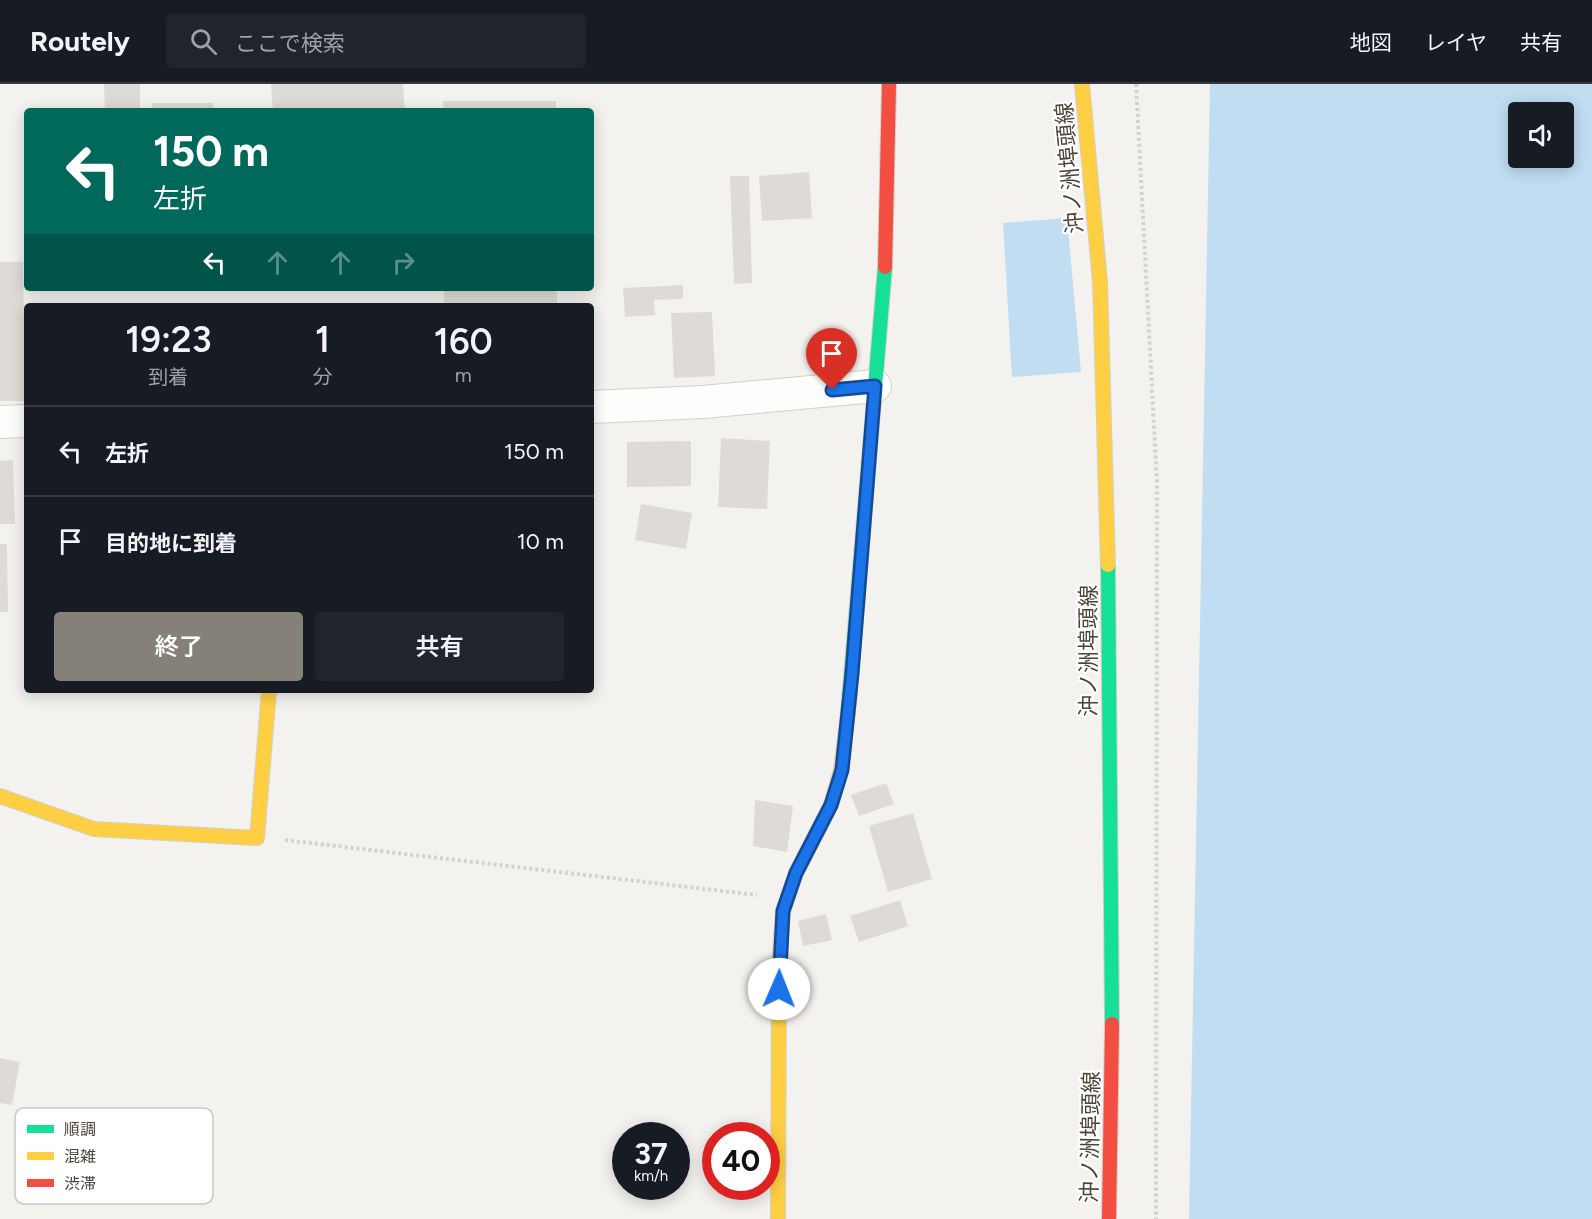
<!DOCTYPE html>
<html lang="ja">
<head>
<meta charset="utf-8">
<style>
	:root { --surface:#171b24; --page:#20242c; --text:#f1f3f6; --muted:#9ea1a6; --line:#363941; --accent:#868178 }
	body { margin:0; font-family:Figtree,"Noto Sans JP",sans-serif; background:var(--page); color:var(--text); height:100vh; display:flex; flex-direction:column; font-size:22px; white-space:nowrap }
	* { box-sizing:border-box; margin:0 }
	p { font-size:20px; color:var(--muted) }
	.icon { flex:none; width:33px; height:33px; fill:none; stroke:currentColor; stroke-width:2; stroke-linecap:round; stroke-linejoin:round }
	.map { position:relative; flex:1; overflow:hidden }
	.panel { position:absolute; left:24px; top:219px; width:570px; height:390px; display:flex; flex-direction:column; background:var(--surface); border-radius:6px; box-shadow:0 3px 15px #0003 }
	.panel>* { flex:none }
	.guide { position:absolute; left:24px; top:24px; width:570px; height:183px; border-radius:6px; box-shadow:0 3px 15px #0003; background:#00695c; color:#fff; overflow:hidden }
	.tools { position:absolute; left:1508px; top:18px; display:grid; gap:12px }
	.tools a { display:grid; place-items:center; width:66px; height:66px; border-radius:6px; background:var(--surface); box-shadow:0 3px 15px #0003; font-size:30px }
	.speed { position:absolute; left:612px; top:1038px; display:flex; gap:12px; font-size:30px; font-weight:700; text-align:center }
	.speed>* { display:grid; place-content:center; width:78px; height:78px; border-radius:50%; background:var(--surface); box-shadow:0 3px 15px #0003; line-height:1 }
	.speed small { font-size:15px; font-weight:400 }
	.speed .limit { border:9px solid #d22; background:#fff; color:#111 }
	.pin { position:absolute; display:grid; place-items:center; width:51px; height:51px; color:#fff; margin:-62px -26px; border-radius:50% 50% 50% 0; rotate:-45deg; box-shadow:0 0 6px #0007 }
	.pin .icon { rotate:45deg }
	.me { position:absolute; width:66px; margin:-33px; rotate:1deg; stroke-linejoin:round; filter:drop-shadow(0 0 4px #0008) }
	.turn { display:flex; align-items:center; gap:21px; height:126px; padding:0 30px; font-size:27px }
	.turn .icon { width:78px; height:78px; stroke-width:2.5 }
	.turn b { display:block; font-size:42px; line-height:51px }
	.lanes { display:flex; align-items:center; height:57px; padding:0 30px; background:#0003; justify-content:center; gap:30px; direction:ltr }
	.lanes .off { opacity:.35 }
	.eta { display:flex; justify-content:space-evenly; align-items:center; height:102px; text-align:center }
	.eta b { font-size:36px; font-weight:600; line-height:42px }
	.action { display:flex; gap:12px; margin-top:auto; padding:12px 30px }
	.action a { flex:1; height:69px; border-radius:6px; background:var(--accent); color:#fff; font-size:24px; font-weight:600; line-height:69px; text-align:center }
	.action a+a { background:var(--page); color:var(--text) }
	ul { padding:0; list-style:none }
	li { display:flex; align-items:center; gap:18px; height:90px; padding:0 30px; border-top:2px solid var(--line) }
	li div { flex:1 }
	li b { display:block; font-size:22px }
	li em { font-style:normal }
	header { display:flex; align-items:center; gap:36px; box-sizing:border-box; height:84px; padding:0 30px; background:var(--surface); border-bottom:2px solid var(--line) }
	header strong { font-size:28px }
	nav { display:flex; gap:33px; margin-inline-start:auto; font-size:21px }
	.search { width:420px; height:54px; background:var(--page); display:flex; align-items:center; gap:15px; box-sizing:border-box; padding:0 21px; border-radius:6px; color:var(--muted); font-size:22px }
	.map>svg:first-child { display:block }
	.water { fill:#c0ddf1; fill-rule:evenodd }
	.building { fill:#dedbd6 }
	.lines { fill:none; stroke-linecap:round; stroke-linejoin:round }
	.street-casing { stroke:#d2d0cb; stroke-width:34 }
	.fast-casing { stroke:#d3cfc5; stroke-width:16 }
	.slow-casing { stroke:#d3cfc5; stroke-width:16 }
	.jam-casing { stroke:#d3cfc5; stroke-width:16 }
	.path { stroke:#d3d2cc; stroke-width:4; stroke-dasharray:3 3; stroke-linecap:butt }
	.street { stroke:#fdfdfc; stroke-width:32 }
	.fast { stroke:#16e098; stroke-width:14 }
	.slow { stroke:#ffcf43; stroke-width:14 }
	.jam { stroke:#f24e42; stroke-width:14 }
	.route-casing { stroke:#114b97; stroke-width:15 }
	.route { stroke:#1a73e8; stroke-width:10 }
	.labels { text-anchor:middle; stroke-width:4.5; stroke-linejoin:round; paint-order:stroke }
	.street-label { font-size:22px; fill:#4b4439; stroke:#fff }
	.key { fill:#fff; stroke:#c9c7c4; stroke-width:1.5 }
	.key-label { font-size:16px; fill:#4b4439 }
</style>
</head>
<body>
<header>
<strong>Routely</strong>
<div class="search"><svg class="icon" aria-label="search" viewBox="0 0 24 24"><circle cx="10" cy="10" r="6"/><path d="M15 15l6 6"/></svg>ここで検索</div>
<nav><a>地図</a><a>レイヤ</a><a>共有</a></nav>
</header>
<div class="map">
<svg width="1592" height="1135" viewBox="0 0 1592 1135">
	<rect width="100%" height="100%" fill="#f4f2ee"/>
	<!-- water -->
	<path class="water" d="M1210,0H1592V1135H1189ZM1518,28H1563V74H1518Z
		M1067,134L1081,288L1012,293L1003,139Z"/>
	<!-- building -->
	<path class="building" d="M104,0H140V26L105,27Z
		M271,0H403L405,27H273Z
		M443,17H556V27H444Z
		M152,19H213V27H152Z
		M809,88L812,134L762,137L759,92Z
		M730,92H749L752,199L734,200Z
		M0,178H23L25,317H0Z
		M683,201V215L654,216L655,231L625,233L623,204Z
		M444,204H557V221L444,220Z
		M712,228L715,292L674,294L671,229Z
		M721,354L770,357L767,425L718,423Z
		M691,357V402L627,403V358Z
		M13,376L15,440H0V377Z
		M641,420L692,429L686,465L635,456Z
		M0,460H7L8,528H0Z
		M886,699L894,720L859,732L851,711Z
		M755,716L793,722L787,768L753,762Z
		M913,729L932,795L888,808L869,742Z
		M900,816L908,842L859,858L850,832Z
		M826,830L832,856L803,862L798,837Z
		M0,974L20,978L12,1021L0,1019Z"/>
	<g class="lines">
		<!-- street casing -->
		<g class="street-casing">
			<path id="street" d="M591,323L703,318L875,302
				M0,338L27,337"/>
		</g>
		<!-- fast casing -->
		<g class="fast-casing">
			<path id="fast" d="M1108,481L1112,940
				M848,628L885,183"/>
		</g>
		<!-- slow casing -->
		<g class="slow-casing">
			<path id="slow" d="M1082,0L1100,198L1108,481
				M0,712L94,745L257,754L269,606
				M778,1135L779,882L783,827L796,789L831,721L841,686L848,628"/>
		</g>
		<!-- jam casing -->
		<g class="jam-casing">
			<path id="jam" d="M885,183L889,0
				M1109,1135L1112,940"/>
		</g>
		<!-- path -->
		<path class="path" d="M1136,0L1157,399L1156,1135
			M285,756L757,811"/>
		<!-- street -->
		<use href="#street" class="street"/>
		<!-- fast -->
		<use href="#fast" class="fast"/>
		<!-- slow -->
		<use href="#slow" class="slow"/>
		<!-- jam -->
		<use href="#jam" class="jam"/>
	</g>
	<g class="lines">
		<!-- route casing -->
		<g class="route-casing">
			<path id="route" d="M779,905L783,827L796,789L831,721L842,686L852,590L875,302L832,306"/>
		</g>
		<!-- route -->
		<use href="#route" class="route"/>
	</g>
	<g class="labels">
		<!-- street labels -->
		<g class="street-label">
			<text transform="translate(1069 84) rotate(-95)" y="8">沖ノ洲埠頭線</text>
			<text transform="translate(1088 567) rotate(-90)" y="8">沖ノ洲埠頭線</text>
			<text transform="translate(1090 1053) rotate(-89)" y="8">沖ノ洲埠頭線</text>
		</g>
	</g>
	<!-- legend -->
	<rect x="15" y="1024" width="198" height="96" rx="9" class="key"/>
	<rect x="27" y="1041" width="27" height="8" fill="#16e098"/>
	<rect x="27" y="1068" width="27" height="8" fill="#ffcf43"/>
	<rect x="27" y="1095" width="27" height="8" fill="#f24e42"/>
	<g class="key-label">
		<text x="64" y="1051">順調</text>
		<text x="64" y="1078">混雑</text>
		<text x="64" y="1105">渋滞</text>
	</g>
</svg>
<div class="tools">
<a><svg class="icon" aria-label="sound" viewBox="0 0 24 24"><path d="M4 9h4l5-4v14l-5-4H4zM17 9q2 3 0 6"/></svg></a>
</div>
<div class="speed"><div>37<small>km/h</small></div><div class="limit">40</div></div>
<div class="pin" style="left:832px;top:306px;background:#d93025"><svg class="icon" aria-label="arrive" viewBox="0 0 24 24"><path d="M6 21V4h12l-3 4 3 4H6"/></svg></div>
<svg class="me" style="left:779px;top:905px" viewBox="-20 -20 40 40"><circle r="19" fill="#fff"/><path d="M0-13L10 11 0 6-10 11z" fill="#1a73e8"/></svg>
<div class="guide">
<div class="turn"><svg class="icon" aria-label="left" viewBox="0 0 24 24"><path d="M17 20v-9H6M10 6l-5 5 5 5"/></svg><div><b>150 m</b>左折</div></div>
<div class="lanes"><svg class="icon" aria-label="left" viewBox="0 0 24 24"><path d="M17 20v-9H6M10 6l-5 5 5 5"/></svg><svg class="icon off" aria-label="ahead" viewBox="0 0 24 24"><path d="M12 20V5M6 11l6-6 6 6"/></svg><svg class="icon off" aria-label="ahead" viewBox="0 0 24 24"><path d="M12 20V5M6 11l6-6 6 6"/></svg><svg class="icon off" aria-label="right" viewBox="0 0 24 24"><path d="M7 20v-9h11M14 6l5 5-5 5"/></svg></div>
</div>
<section class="panel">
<div class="eta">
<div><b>19:23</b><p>到着</p></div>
<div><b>1</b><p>分</p></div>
<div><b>160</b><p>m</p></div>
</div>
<ul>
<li><svg class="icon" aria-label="left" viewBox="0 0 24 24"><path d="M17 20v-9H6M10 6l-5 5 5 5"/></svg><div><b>左折</b></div><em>150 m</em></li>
<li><svg class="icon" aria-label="arrive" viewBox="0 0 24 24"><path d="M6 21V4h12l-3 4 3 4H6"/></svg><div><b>目的地に到着</b></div><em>10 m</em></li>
</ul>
<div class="action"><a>終了</a><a>共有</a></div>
</section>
</div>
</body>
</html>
